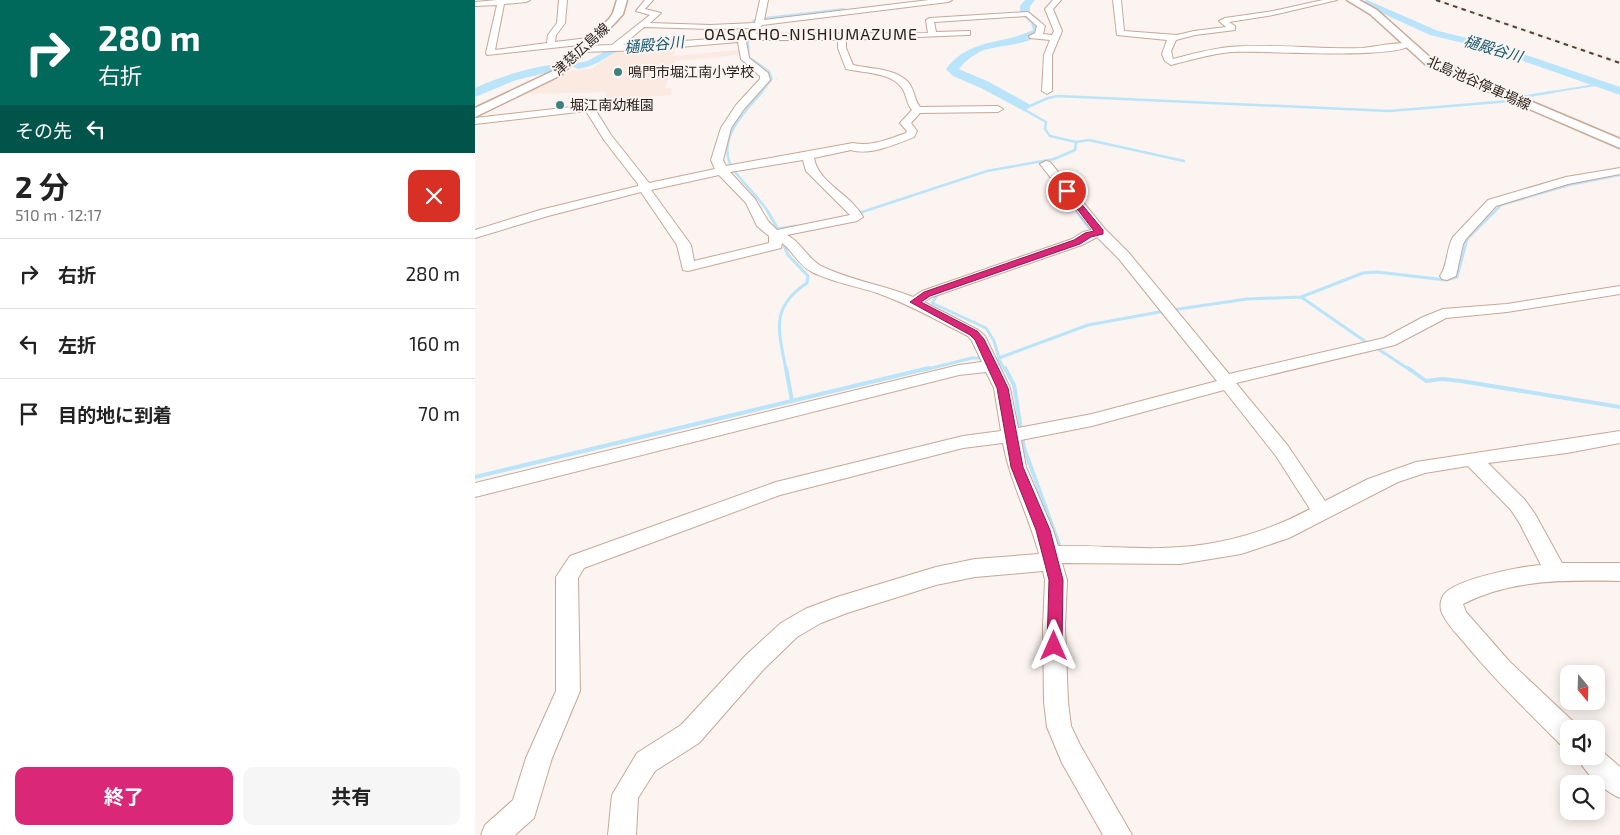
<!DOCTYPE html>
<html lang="ja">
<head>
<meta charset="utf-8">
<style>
	:root { --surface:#fff; --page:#f6f6f6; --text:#222; --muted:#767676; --line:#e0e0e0; --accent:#db2777 }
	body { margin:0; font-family:"Exo 2","Noto Sans JP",sans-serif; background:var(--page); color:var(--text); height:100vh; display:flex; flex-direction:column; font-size:19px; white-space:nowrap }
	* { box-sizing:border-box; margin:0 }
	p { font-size:16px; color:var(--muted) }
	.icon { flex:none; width:28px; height:28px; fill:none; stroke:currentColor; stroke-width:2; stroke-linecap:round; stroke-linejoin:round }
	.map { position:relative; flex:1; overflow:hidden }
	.panel { display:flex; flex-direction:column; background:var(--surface); width:475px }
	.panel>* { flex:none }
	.guide { background:#00695c; color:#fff; overflow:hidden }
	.needle { width:32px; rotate:161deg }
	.controls { position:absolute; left:1085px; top:665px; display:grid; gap:10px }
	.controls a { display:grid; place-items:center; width:45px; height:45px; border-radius:10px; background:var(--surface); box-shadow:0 2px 12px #0003; font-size:25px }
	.pin { position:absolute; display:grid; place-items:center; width:42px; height:42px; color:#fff; margin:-21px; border:2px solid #fff; border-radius:50%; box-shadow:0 1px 5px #0007 }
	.me { position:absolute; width:55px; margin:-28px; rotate:0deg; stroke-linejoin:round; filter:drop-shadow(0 0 4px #0008) }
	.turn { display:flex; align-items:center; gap:18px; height:105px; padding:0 15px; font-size:22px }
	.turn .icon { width:65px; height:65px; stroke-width:2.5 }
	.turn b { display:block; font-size:35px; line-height:42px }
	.then { display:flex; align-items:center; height:48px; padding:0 15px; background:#0003; gap:10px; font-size:19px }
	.round { display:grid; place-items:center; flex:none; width:52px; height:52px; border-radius:10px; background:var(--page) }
	.overview { display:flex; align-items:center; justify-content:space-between; height:85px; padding:0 15px }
	h1 { font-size:30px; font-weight:700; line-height:38px }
	.primary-button { display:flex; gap:10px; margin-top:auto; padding:10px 15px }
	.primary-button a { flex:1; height:58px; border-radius:10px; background:var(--accent); color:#fff; font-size:20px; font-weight:700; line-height:58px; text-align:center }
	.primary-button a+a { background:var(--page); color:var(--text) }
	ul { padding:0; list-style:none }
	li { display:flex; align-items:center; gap:15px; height:70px; padding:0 15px; border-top:1px solid var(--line) }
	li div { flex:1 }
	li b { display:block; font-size:19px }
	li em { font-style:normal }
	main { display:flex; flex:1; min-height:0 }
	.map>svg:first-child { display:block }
	.built { fill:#fbeae1 }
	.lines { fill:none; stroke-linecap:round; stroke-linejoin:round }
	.stream-far3 { stroke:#bae4fa; stroke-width:2 }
	.stream-far2 { stroke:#bae4fa; stroke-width:2.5 }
	.stream-far1 { stroke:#bae4fa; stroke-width:3 }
	.stream { stroke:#bae4fa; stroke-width:4 }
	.river { fill:#bae4fa; fill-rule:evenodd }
	.minor-casing { stroke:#c9a796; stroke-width:2 }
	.major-casing { stroke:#c9a796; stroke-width:3 }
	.minor { fill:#fff; fill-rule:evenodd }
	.major { fill:#fff; fill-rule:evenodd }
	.rail { stroke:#4d423c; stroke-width:2; stroke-dasharray:4.5 4.5; stroke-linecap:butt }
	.route { fill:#db2777; stroke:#8e194d }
	.poi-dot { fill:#3c837e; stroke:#fbf4f0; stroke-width:2 }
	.labels { text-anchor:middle; stroke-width:4; stroke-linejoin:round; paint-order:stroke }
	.far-street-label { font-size:14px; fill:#291d17; stroke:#fbf4f0 }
	.far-poi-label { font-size:14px; fill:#291d17; stroke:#fbf4f0; text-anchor:start }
	.far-water-label { font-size:15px; font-style:italic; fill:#155872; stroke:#fbf4f0 }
	.far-quarter-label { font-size:16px; letter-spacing:1px; fill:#291d17; stroke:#fbf4f0 }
</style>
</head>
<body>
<main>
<section class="panel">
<div class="guide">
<div class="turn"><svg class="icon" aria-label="right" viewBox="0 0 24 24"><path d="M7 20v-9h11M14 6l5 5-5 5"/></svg><div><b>280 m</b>右折</div></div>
<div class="then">その先<svg class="icon" aria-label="left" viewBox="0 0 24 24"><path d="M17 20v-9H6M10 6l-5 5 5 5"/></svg></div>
</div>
<div class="overview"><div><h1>2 分</h1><p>510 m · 12:17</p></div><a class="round" style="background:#d93025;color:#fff"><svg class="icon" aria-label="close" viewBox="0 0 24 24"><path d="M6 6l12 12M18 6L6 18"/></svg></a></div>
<ul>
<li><svg class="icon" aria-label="right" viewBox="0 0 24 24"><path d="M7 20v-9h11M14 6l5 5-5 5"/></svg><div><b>右折</b></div><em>280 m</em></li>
<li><svg class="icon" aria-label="left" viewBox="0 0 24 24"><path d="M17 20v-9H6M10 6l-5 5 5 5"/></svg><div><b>左折</b></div><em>160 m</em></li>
<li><svg class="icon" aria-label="arrive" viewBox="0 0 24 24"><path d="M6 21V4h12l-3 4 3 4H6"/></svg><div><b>目的地に到着</b></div><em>70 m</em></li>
</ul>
<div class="primary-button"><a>終了</a><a>共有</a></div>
</section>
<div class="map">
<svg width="1145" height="835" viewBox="0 0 1145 835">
	<rect width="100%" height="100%" fill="#fbf4f0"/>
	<!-- built -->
	<path class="built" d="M958,0H965L1145,61V64Z
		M188,47L189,51L200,50L199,56L264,50V55L200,61L190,88H196L197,95L127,101L131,92L46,94L82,75L98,70L117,69L142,50Z"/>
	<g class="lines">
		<!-- stream-far3 -->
		<path class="stream-far3" d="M271,39L273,40L274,57L294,71L297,79L286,93
			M1070,93L1127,84"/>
		<!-- stream-far2 -->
		<path class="stream-far2" d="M287,92C268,113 238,143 260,172C271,186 284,198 294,213
			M601,142L614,140L709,161
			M564,162L603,213
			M384,213L512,171L579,159L600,150L601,142L575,136L570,129L571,122L548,109L573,98L583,96L914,111L1035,101L1046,97L1078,92
			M1018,213L1026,205L1094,185L1145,175"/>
		<!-- stream-far1 -->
		<path class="stream-far1" d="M293,212L303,229L321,226
			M602,212L621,237L605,245
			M382,214L388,212
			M306,239L313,255L333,276L332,283C294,308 304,331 311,370
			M463,294L457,303L511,328L519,341L524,358L613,325L690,311
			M826,297L894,344
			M697,310L772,299L826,297L888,273L902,272L971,280L982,277L992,239L1019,212
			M900,347L935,370
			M523,358L530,370
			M449,370L497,358H508"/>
		<!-- stream -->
		<path class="stream" d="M311,368L317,401
			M530,368L539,385L549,448L586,550
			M933,368L951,381L967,379L986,381L1145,407
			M0,477L454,368"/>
		<!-- river -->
		<path class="river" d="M550,0H560L555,6V12L565,20L568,30C560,45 525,45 509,50C499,54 491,60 484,69L514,82L554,104L555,107L549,111L506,88L478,76L471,69C494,38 526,45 558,30L556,23L545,13V6Z
			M892,0L963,31L1025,46L1145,87V95L1017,50L955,35L889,5V1Z
			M369,8L374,11L373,13L281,24L276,21L281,18Z
			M152,43H164L170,46C164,52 155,48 147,50C131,55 124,66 103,69L97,66C101,62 106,63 112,61C126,55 135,45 152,43Z
			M75,65L79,67L81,69L79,71L41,80L0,97V88C24,77 49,69 75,65Z"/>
		<!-- minor casing -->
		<g class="minor-casing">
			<path id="minor" d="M22,0H55L51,2L29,4L20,50L72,43L73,35L82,23L84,0H92L90,23L81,35L80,42L113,38L117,41L113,44L12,55L11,53L22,5L0,6V2Z
				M170,0H178L170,9L186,13L175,23L235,25L280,23L285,0H293L289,20L454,0H477L473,2L287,25L281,34L453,33L451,20L455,18L553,12L570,26L568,34L577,35L579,31L570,9L578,0H586L578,9L587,31L577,55V91L572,94L567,91L569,55L575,40L555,38L554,36L560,33L562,26L551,16L459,22L461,32L495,31V35H492L371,40V48L378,65C395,69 420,68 433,82C440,90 439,100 445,107L523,106L528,109L523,112L445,113L436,123L442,131L439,137C422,144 394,156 376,150L339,158C343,183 377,195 388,217L382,221L312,235C326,242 332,258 346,266C374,280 408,285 438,297L447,291L597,239L608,232L617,230L565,164L571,161L575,162L630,229L654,253L754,374L909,338L948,317L968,309L1032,304L1145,286V294L1032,312L971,318L920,345L761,383L813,446L850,501L893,479L941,462L1145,431V443L1092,453L1013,463L1050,500L1060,514L1087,563H1145V581C1091,580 1037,579 988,604L991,612L1035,662L1103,726L1104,729H1094V747L1085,744C1053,712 1021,681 992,646C984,636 973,626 967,613C965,609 965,602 967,598C972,580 1048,566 1066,565L1045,524L1036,510L993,466L950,473L923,482L814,538L766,554L705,564L587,563L592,580L590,627L593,702L596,726L605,745L657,835H628L587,763L572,727L569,702L568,627L570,580L568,571L500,577L461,585L372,613L346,623L322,637L288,670L224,743L180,771L163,798L161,835H133L137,795L162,753L206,725L272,654L306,623L330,609L362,597L461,567L500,559L564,554C554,516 535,482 528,443L488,448L305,495L109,568L103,578L105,691L77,758L59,818L40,835H6L10,825L38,800L51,758L81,691V577L95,556L301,482L488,436L526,431L519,388L511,372L484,375L0,497V483L484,365L507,362L497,341L493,336C463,321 434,304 402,293C381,286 357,282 337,272C323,265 318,251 307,243L306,248L213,271L208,270L202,245L166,192L73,216L0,238V230L65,210L163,186V184L129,140L111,111L0,124V118L114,105L118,106L136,135L174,183L240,169L236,160L246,128L261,105L285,79V76L266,59L263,42L169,50L106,52L102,49L106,46L137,45L175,15L161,11ZM169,27L235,29L278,28L267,37L148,45ZM275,40H363V48L371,69C388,73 416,72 427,88C432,95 431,103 437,110L425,123L432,131L431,133C414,139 396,147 378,143L251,166L248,160L256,128L269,109L295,80L293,73L274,58L271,41ZM328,160L331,171L375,215L302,230L293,221L280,199L255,172ZM244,175L271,203L282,226L294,236V243L219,261L216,245L176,190ZM622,237L644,259L742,381L617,414L543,428L535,388L510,336L503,330L449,302L457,297L607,245ZM749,390L801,456L835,509C789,534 739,547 687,548C652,549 617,545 583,546L578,530L551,467L546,440L617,426Z
				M638,0H646L649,31L702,35L719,31L751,27L744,21L750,18L798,11L848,0H862L798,15L754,22L760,26V30L720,35L701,40L696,51L698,59C717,54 735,49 754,47C799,43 843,50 888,48C898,47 930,40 936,45C917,60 789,50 756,52C735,54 716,60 696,65L690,61L687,54L692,40L642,35Z
				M1145,168V174L1093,184L1021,206L991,239L988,244L981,276L972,280L967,279L965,276C973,265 971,249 978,237L1013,200L1091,177Z
				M1121,746L1145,767V798C1129,791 1109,773 1102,756H1121Z"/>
		</g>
		<!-- major casing -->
		<g class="major-casing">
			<path id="major" d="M142,0H152L148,14L140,23L86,75L0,117V108L78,71L134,19L138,13Z
				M872,0H884L902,10L958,60L1145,139V148L950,64L895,14Z"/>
		</g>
		<!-- minor -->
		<use href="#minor" class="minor"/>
		<!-- major -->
		<use href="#major" class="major"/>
		<!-- rail -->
		<path class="rail" d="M961,0L1145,63"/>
	</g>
	<!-- route -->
	<path class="route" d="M590,190H595L628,230V234L616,237L605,244L455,296L446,302L502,331L509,339L533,388L548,467L575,530L588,580L587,646L585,650L579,652L574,650L572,646L574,580L561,530L536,467L522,388L500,340L495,335L435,302L449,292L599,240L610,233L619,231L590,193Z"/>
	<!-- markers -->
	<g class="poi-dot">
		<circle cx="143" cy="72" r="5"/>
		<circle cx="85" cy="105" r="5"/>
	</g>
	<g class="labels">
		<!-- far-street labels -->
		<g class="far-street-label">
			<text transform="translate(106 49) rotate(-42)" y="5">津慈広島線</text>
			<text transform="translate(1004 83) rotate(24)" y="5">北島池谷停車場線</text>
		</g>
		<!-- far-poi labels -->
		<g class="far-poi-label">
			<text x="153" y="77">鳴門市堀江南小学校</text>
			<text x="95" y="110">堀江南幼稚園</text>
		</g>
		<!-- far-water labels -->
		<g class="far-water-label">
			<text transform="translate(179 45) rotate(-6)" y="5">樋殿谷川</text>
			<text transform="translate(1018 49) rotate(16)" y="5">樋殿谷川</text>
		</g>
		<!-- far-quarter labels -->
		<g class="far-quarter-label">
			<text x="336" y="40">OASACHO-NISHIUMAZUME</text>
		</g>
	</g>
</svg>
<div class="controls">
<a><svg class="needle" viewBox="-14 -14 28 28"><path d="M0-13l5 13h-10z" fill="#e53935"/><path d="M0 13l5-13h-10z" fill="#767676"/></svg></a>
<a><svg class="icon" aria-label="sound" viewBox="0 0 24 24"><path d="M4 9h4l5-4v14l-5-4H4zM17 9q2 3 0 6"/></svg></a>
<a><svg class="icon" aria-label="search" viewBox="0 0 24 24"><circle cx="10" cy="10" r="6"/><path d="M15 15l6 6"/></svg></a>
</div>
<div class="pin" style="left:592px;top:191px;background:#d93025"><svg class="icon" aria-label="arrive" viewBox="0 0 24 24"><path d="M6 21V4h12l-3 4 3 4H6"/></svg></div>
<svg class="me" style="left:579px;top:646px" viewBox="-20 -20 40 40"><path d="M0-17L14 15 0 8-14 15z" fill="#db2777" stroke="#fff" stroke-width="4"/></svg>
</div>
</main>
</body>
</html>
